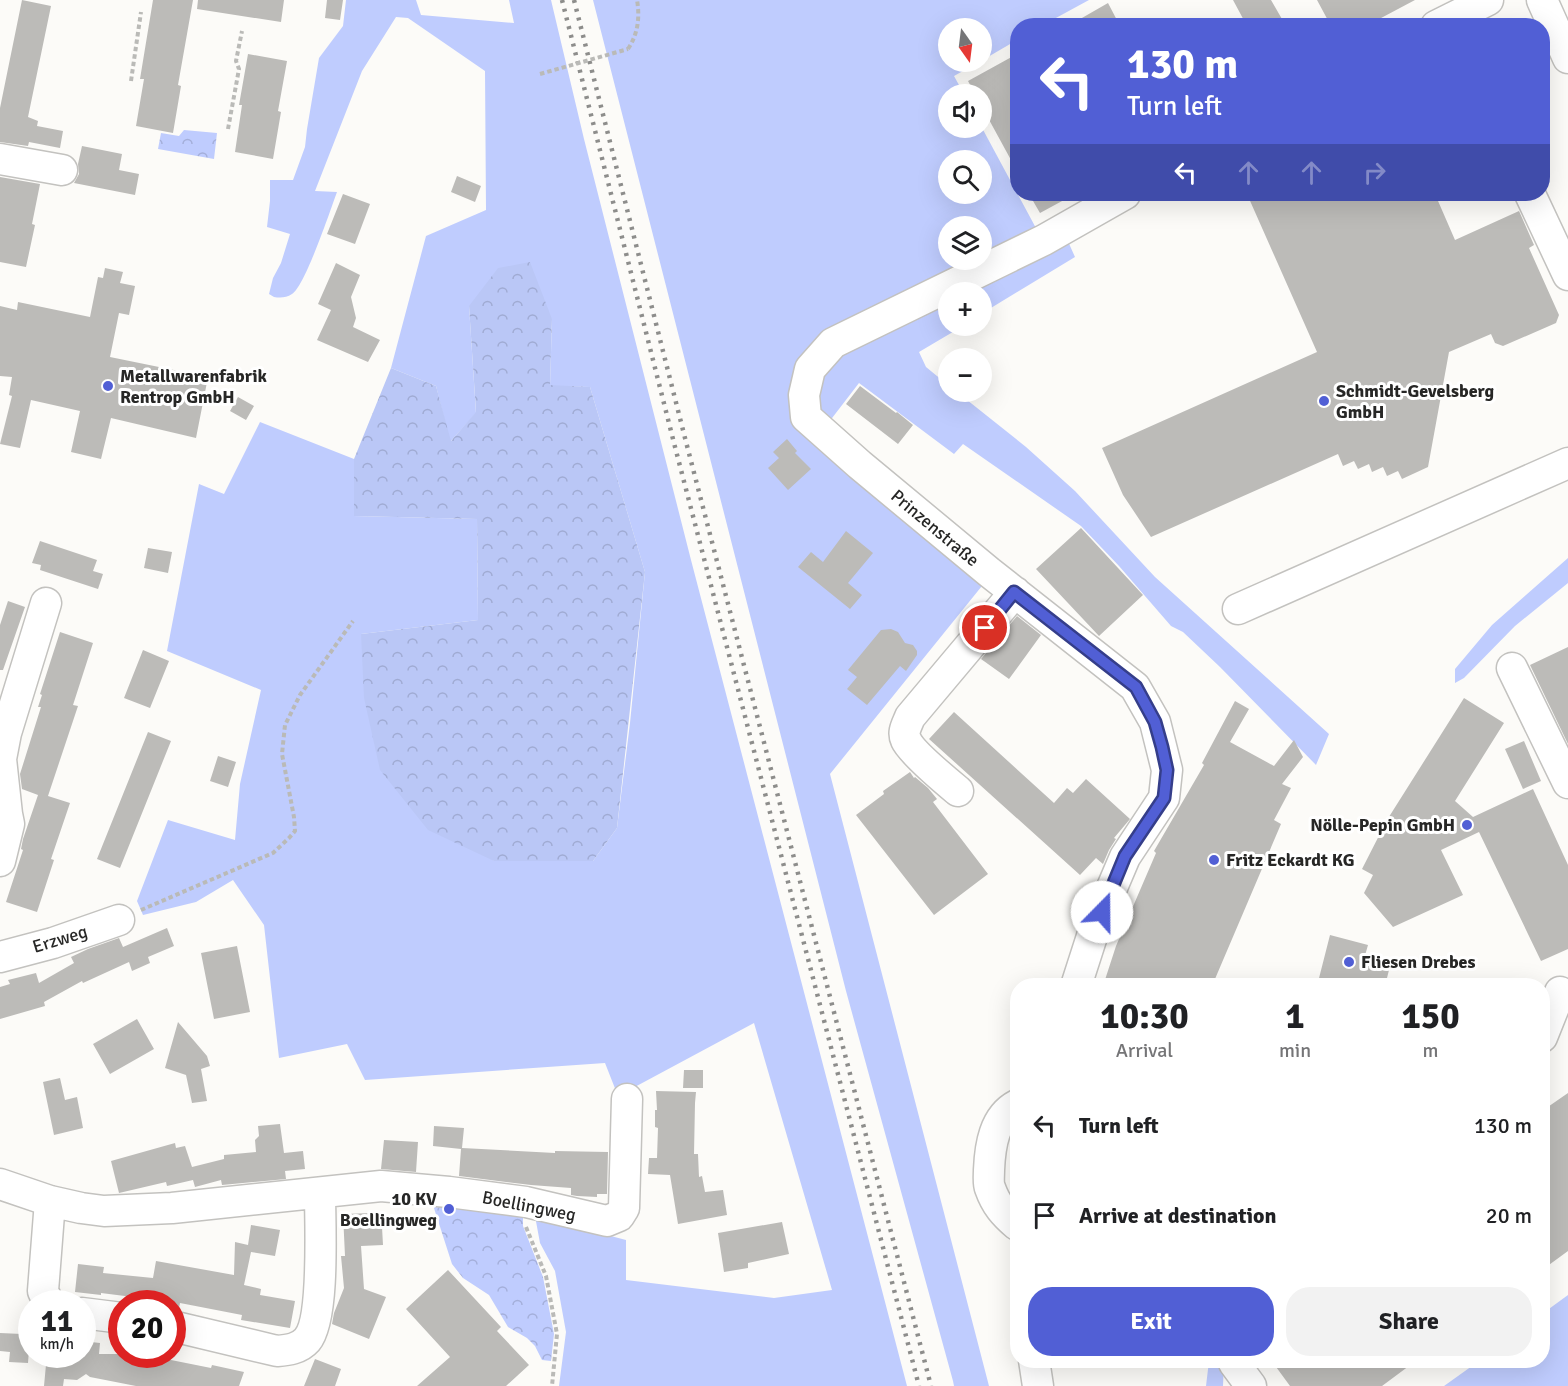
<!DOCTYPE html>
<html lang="en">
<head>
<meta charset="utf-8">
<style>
	:root { --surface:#fff; --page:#f2f2f2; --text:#202124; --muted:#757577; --accent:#515fd5 }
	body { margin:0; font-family:Signika,sans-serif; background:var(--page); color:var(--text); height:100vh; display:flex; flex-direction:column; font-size:22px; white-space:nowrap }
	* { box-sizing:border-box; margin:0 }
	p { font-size:20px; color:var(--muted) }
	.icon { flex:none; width:33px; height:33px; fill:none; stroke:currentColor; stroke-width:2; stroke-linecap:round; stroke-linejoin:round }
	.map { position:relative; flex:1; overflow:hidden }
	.panel { position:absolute; left:1010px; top:978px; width:540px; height:390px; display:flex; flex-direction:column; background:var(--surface); border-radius:24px; box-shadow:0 6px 24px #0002 }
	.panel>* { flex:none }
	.banner { position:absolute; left:1010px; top:18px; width:540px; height:183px; border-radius:24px; box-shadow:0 6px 24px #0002; background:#515fd5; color:#fff; overflow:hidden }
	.needle { width:39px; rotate:166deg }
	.tools { position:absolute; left:938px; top:18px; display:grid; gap:12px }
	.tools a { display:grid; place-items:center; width:54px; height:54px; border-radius:50%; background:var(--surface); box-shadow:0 6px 24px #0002; font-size:30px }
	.speed { position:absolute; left:18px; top:1290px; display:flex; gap:12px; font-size:30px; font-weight:700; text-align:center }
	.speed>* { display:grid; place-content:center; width:78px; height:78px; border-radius:50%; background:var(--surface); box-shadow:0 6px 24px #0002; line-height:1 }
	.speed small { font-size:15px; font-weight:400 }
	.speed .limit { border:9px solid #d22; background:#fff; color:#111 }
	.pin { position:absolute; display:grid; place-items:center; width:51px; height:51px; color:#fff; margin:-26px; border:3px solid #fff; border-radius:50%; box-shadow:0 2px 6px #0007 }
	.me { position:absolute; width:66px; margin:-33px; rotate:22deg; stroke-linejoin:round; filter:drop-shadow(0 0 4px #0008) }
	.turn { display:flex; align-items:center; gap:21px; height:126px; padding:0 18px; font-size:27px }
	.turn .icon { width:78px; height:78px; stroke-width:2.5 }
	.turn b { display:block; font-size:42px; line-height:51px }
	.lanes { display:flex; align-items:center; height:57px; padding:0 18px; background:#0003; justify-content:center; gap:30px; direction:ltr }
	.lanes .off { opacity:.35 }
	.eta { display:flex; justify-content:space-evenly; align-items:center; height:102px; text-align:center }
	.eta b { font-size:36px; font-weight:800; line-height:42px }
	.cta { display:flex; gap:12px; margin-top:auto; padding:12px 18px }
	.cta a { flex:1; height:69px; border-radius:24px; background:var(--accent); color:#fff; font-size:24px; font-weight:800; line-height:69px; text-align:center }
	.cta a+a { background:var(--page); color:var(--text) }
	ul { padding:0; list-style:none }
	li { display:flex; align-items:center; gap:18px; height:90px; padding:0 18px }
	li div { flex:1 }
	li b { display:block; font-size:22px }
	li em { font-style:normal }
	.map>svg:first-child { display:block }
	.grass { fill:#bfccfe; fill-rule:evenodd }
	.forest { fill:url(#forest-crowns) }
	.park { fill:url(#park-crowns) }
	.building { fill:#bcbbb8 }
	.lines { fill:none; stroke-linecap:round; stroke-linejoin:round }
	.minor-casing { stroke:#c3c2bf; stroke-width:33 }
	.path { stroke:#babab7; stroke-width:4; stroke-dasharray:4.5 3; stroke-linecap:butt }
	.minor { stroke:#fff; stroke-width:30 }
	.rail { stroke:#8d8d8b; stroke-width:4.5; stroke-dasharray:3 6; stroke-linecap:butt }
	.path-bridge { stroke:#babab7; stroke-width:4; stroke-dasharray:4.5 3; stroke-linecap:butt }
	.route-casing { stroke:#353e8a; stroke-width:15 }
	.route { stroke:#515fd5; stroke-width:10 }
	.poi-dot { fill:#515fd5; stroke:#fff; stroke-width:2 }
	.labels { text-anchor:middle; stroke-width:6; stroke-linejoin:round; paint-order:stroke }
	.poi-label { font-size:18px; font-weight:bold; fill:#272726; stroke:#fff; text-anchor:start }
	.street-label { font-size:18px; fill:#272726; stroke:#fff }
</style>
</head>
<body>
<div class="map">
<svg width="1568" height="1386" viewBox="0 0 1568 1386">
	<defs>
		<pattern id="forest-crowns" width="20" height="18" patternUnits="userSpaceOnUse" patternTransform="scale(1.5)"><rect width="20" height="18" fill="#bac7f6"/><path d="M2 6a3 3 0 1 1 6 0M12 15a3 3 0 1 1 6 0" fill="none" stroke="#a0abd3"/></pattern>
		<pattern id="park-crowns" width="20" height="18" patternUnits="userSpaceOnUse" patternTransform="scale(1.5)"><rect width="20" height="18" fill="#bfccfe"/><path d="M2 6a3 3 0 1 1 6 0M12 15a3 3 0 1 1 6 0" fill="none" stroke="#a4afda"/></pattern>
	</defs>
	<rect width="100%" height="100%" fill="#fcfbf8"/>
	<!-- grass -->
	<path class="grass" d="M346,0H416L421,15L514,23L509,0H551L584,139L691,560L907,1386H559L566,1332L555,1271L540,1243L535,1216L626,1240V1280L774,1298L832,1290L754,1023L618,1096L605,1063L365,1080L347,1044L279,1058L264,925L233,880L196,902L143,915L137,901L168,820L235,840L240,784L261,690L167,651L199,484L224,494L260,422L354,459V516L477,519L478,620L361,634L494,861H593L617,828L630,723L645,572L590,387L550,386L552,319L469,306L476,413L450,442L436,386L391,368L426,236L486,210L485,71L408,18L396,17L362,71L315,191L337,192C330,211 305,286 292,294C286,298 280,298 274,297L269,294L273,278L281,263L290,234L267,227L270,201V180H293L305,147L307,129L319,58L343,26Z
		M593,0H1089L1043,25L1017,26V40L981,61V28H948V62H979L954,76L964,94H948V128H981V126L1037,230L981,255V226H948V260H972L935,276L827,333L793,410L990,576L830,774L989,1386H954L953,1381L846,991ZM948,160H981V194H948Z
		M1066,237L1075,257L981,314V292H948V326H963L919,352L926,367L948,385V392H957L1026,447L1075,491L1155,577L1329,734L1316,765L1220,667L1183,632L1171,626L1119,566L1081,526L963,444L954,454L859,383L829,422L818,411L815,397L817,383L821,371L835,354L949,291Z
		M1568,558V583L1515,626L1464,678L1455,683V669L1492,625Z
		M1568,1295V1386H1444L1479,1361L1542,1360V1314Z
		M1209,1361H1224L1223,1386H1206Z"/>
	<!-- forest -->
	<path class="forest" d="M530,262L552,319L550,385L590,387L645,572L617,828L593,861H494L428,830L380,770L364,698L361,634L478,620L477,519L354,516V459L391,368L436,386L451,441L476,412L469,306L498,268Z"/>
	<!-- park -->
	<path class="park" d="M184,130L217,133L214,159L158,149L161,133L179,136Z
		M432,1202L523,1212V1226L543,1277L554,1334L551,1361L542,1360L535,1346L527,1338L508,1327L489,1295L463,1278L452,1264Z"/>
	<!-- building -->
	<path class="building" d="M22,0L51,6L28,117L38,121L37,126L63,131L60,148L29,142L28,146L0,142V108Z
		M153,0H193L178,85L181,86L173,133L136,126L144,79H140Z
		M198,0H284L281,22L197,9Z
		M327,0H343L340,20L325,18Z
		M1233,0H1271L1286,26H1247Z
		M1317,0H1415L1366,26H1331Z
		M1108,3L1120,26H1068Z
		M248,54L287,61L278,111L281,112L273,159L235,152L242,105H239Z
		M1017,54V171L981,105V94H975L968,81Z
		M82,146L122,154L119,170L139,174L135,195L74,183L79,174L78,164Z
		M457,176L481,186L475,202L451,192Z
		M0,177L40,184L32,224L35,225L26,267L0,262Z
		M343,194L370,204L355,244L327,234Z
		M1029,194H1075L1040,213Z
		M1247,194H1435L1455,240L1519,211L1534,245L1529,248L1559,315L1556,323L1503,346L1495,343L1491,334L1449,352L1428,467L1402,479L1398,471L1387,476L1383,467L1372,472L1369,464L1358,469L1354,461L1343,466L1338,454L1151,537L1123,495L1102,448L1317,352Z
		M336,263L360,275L351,297L356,318L353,327L380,340L368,362L317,340L331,310L318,304Z
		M105,268L123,272L120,283L135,286L129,315L119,313L110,357L208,377L196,438L111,418L101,459L71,452L80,411L31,400L20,448L0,444L12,396L9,395L12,377L0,376V306L17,310L18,302L90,317L98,277L103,278Z
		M860,386L896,413L897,412L913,425L898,444L846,404Z
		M238,397L254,406L246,420L230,411Z
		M787,439L797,451L795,453L811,469L788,490L768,468L779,458L773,452Z
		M1081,528L1143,595L1099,636L1036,569Z
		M846,531L873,553L848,583L862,595L850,609L798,567L811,552L823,562Z
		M40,541L97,560L93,571L103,574L98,589L40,570L41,565L32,563Z
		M148,548L172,552L168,573L144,568Z
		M8,601L25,607L3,670H0V625Z
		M1017,616L1041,635L1009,679L981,659Z
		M891,629L898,632L905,643L913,645L917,651V655L906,671L900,666L867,705L847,689L857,677L848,670L881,630Z
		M60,632L93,643L73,705L78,706L48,796L70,803L51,859L54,860L37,912L6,902L23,850L21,849L23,839L38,795L22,789L20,774L41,707H38L42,695L40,694Z
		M1568,647V744L1530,665Z
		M143,650L169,661L150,708L124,698Z
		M1464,698L1504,723L1455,801L1473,817L1533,789L1568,865V949L1541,961L1479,832L1441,850L1463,895L1393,927L1364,893L1373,875L1362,869L1387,820Z
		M1235,701L1249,709L1230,742L1274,766L1294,740L1303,757L1282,784L1291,788L1274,820L1281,824L1212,986H1103L1116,946L1156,853L1154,851L1204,765L1202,763Z
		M954,712L1054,803L1067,788L1073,793L1086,779L1130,819L1114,838L1116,839L1109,850L1103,864L1096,858L1080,875L929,739Z
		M148,732L171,741L120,868L97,859Z
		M1524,741L1541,781L1523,789L1505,749Z
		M218,756L236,762L228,787L210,781Z
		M910,772L914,778L915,777L928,788L937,799L933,802L988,874L934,915L856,815L884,794L883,791Z
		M167,928L174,946L148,957L150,963L132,971L129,962L83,983L82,981L44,1002L45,1006L0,1019V987L10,984L8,980L36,973L39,983L74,963L71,957L88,949L119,938L123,947Z
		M1330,935L1368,945L1364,959L1390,966L1385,986H1317Z
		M237,946L250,1012L214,1019L201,953Z
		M137,1019L154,1049L110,1074L93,1044Z
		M178,1022L207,1056L210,1066L201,1069L207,1101L192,1103L186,1075L165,1068Z
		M684,1070H703V1088H683Z
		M60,1078L65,1100L77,1097L83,1128L54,1135L43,1082Z
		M656,1091L696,1092L695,1103L694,1154H698L699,1177L702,1176L705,1192L723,1190L727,1215L678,1224L670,1175L648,1174L649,1158H657L658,1128L655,1127V1110H657Z
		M1568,1093V1251L1542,1270V1111Z
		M280,1124L284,1153L303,1151L305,1169L285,1171L286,1179L222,1185L221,1180L195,1187L193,1180L167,1186L166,1182L119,1193L111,1161L175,1143L176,1148L185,1146L192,1167L224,1159V1155L256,1152L255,1140L259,1136L258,1126Z
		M434,1126L464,1128L462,1148L555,1153V1151L608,1152L607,1194H597V1197L577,1196L571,1195V1188L531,1185L459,1176L461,1149L433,1146Z
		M384,1140L418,1142L416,1172L381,1169Z
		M373,1213L374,1227H382L383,1245L361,1246L364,1289L386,1297L369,1339L332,1324L334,1313L344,1288L341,1256H345L343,1214Z
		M782,1222L789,1254L748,1263V1268L724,1272L718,1233Z
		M251,1225L280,1230L275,1256L251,1252L244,1285L261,1289L260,1295L295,1301L290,1328L241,1320L242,1315L180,1303L179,1308L172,1306V1304H159L148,1301L149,1299L101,1293V1295L75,1292L78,1264L104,1267L103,1273L153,1278L156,1261L234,1275L235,1242L248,1245Z
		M448,1270L501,1327L497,1331L529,1365L506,1386H417L450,1357L406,1309Z
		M0,1333L22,1334V1336H30L28,1363L9,1362L10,1352L0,1351Z
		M82,1341L100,1343L99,1354H161V1358L211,1368L212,1365L244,1372L239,1386H136L90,1377L86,1374L77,1380L64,1379L63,1386H44L47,1354H82Z
		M315,1359L341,1369L335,1386H304Z
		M1271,1360H1417L1382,1386H1290Z"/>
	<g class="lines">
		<!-- minor casing -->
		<g class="minor-casing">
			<path id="minor" d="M1542,0L1568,58
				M1436,26L1488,0
				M0,159L62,170
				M1530,194L1568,275
				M1238,609L1568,463
				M1512,668L1568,783
				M958,791C946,781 911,752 906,740C902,732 907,725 910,717L1015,592
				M0,861L9,824L7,814L1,759L6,733L46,603
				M0,957L53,943L119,920
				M1076,986L1094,930L1125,857L1164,798L1167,770L1155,722L1135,687L989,572L860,465L806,417L804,395L810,369L833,343L1044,240L1125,194
				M1542,1037L1560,992
				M1017,1105C994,1117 990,1146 989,1170C989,1176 988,1183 990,1188C996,1205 1004,1214 1017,1225
				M0,1184L50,1201L81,1208L104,1211L172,1208L381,1186L449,1192L526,1202L607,1221L619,1216L624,1208L627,1099
				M49,1304L43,1291L50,1201
				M82,1313L122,1318
				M172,1326L277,1351C288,1350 299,1349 307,1340C325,1319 320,1223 320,1193
				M1034,1360L1038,1386
				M1234,1360V1363L1251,1386"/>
		</g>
		<!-- path -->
		<path class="path" d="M628,49C638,34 640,17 637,0
			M131,81L141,12
			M228,129L239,69L236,61L242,31
			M141,910L273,853L289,838L295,831L294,817L282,754L285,725L300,695L353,621
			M526,1227L546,1276L557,1334L552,1386"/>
		<!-- minor -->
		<use href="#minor" class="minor"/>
		<!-- rail -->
		<path class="rail" d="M562,0L674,443L919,1386
			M574,0L685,438L931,1386"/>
		<!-- path-bridge -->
		<path class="path-bridge" d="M540,74L628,49"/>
	</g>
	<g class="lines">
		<!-- route casing -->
		<g class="route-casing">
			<path id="route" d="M985,628L1014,592L1136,687L1155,722L1162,747L1167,770L1164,798L1125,856L1102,912"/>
		</g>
		<!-- route -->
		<use href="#route" class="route"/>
	</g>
	<!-- markers -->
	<g class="poi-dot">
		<circle cx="108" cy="386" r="6"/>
		<circle cx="1324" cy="401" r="6"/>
		<circle cx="1467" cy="825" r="6"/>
		<circle cx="1214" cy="860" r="6"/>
		<circle cx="1349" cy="962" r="6"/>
		<circle cx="449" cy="1209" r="6"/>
	</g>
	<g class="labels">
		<!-- poi labels -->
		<g class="poi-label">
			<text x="120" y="382">Metallwarenfabrik<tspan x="120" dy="21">Rentrop GmbH</tspan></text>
			<text x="1336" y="397">Schmidt-Gevelsberg<tspan x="1336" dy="21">GmbH</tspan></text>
			<text x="1455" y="831" text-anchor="end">Nölle-Pepin GmbH</text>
			<text x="1226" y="866">Fritz Eckardt KG</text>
			<text x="1361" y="968">Fliesen Drebes</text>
			<text x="437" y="1205" text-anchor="end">10 KV<tspan x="437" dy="21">Boellingweg</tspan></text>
		</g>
		<!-- street labels -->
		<g class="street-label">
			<text transform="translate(935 528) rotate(40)" y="6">Prinzenstraße</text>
			<text transform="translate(60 939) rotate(-17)" y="6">Erzweg</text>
			<text transform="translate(529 1206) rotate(11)" y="6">Boellingweg</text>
		</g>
	</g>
</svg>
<div class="tools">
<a><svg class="needle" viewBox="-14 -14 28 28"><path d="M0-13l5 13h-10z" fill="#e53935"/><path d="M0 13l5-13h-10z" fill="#757577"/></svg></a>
<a><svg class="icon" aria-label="sound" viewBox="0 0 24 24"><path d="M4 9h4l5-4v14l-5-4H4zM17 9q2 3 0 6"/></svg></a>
<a><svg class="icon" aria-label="search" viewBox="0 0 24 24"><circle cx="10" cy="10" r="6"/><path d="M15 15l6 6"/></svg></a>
<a><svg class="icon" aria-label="layers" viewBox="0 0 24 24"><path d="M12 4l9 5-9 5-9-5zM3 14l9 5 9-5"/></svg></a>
<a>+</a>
<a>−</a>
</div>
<div class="speed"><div>11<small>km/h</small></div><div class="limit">20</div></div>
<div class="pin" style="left:985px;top:628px;background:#d93025"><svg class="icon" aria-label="arrive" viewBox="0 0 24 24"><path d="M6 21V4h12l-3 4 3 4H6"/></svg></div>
<svg class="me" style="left:1102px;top:912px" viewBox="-20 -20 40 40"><circle r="19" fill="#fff"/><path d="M0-13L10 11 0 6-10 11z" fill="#515fd5"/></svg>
<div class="banner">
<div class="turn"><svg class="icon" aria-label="left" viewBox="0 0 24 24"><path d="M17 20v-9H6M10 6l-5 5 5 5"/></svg><div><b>130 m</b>Turn left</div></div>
<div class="lanes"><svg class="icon" aria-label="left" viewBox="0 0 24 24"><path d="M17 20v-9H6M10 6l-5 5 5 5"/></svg><svg class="icon off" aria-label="ahead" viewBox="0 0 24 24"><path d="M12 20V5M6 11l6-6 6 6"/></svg><svg class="icon off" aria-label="ahead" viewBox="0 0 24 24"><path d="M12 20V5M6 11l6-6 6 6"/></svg><svg class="icon off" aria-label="right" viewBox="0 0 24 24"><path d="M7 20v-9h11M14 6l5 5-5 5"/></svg></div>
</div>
<section class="panel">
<div class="eta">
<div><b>10:30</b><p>Arrival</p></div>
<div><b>1</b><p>min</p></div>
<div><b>150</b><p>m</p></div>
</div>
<ul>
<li><svg class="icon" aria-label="left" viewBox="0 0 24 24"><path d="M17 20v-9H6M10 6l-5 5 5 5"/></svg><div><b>Turn left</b></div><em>130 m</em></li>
<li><svg class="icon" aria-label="arrive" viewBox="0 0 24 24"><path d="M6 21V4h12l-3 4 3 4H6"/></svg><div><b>Arrive at destination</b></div><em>20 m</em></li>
</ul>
<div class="cta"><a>Exit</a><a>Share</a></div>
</section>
</div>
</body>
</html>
